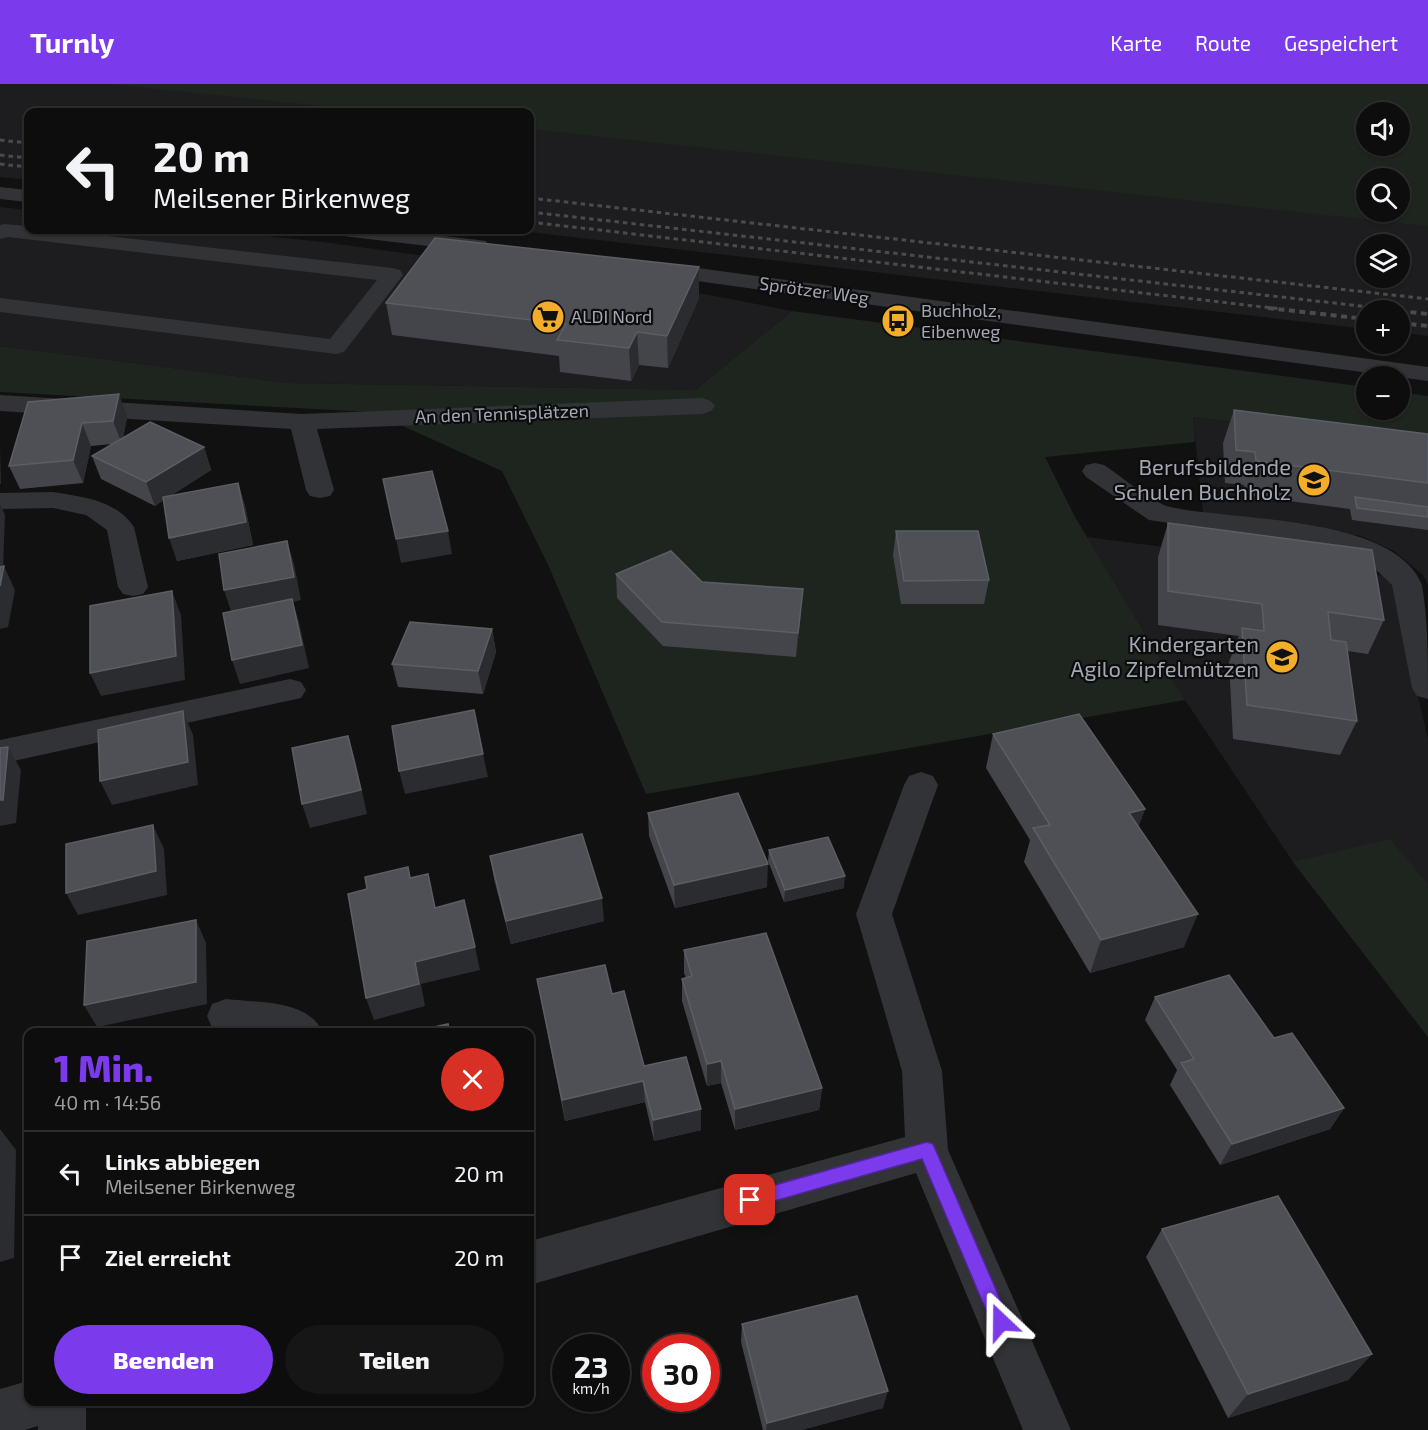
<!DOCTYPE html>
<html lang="de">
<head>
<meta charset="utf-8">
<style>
	:root { --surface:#0d0d0e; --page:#161617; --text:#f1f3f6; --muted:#9a9c9e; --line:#2d2d2e; --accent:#7c3aed }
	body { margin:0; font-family:"Exo 2",sans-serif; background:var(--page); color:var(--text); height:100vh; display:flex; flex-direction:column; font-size:22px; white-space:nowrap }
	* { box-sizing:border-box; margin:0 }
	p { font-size:20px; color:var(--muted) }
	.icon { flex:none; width:33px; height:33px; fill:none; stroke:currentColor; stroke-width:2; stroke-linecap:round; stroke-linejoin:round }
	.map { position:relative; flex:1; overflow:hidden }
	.details { position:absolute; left:24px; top:944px; width:510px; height:378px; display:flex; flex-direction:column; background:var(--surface); border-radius:12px; box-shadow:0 2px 4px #0004,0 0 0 2px var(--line) }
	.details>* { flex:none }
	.banner { position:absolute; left:24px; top:24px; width:510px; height:126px; border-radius:12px; box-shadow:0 2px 4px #0004,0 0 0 2px var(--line); background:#0d0d0e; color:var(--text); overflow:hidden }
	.controls { position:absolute; left:1356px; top:18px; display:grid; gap:12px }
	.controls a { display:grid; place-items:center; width:54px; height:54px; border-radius:50%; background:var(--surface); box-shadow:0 2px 4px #0004,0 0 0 2px var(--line); font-size:30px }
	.speed { position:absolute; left:552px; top:1250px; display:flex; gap:12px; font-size:30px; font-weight:700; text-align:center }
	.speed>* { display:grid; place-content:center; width:78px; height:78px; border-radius:50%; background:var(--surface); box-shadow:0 2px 4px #0004,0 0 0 2px var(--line); line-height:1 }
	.speed small { font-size:15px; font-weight:400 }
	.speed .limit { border:9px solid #d22; background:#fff; color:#111 }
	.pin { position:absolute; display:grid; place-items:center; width:51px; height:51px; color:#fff; margin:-26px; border-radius:12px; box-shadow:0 3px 9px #0006 }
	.me { position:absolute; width:66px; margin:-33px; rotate:337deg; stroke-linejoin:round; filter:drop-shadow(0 0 4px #0008) }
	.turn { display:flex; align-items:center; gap:21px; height:126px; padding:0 30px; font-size:27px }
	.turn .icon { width:78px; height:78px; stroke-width:2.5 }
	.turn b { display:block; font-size:42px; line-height:51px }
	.round { display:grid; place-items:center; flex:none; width:63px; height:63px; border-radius:32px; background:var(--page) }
	.head { display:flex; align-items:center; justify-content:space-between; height:102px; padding:0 30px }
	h1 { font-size:36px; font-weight:800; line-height:45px; color:var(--accent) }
	.cta { display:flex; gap:12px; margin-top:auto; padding:12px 30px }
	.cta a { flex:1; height:69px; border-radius:36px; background:var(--accent); color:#fff; font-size:24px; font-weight:800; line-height:69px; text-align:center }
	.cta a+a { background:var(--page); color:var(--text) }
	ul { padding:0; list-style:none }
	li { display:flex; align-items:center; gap:18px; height:84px; padding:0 30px; border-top:2px solid var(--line) }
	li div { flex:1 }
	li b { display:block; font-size:22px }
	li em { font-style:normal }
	header { display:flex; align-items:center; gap:36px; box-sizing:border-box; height:84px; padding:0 30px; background:var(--accent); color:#fff }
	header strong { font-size:28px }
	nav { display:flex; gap:33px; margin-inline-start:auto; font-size:21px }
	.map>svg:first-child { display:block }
	.built { fill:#1d1d1f; fill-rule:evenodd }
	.green { fill:#1d251e; fill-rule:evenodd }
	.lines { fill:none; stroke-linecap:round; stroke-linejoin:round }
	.minor { fill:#323337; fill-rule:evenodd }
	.rail-far1 { stroke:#494b50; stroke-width:3; stroke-dasharray:4.5 4; stroke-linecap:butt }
	.rail { stroke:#494b50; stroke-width:4; stroke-dasharray:6 4.5; stroke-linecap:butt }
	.wall { fill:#44454a }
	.shaded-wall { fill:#2b2c2f }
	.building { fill:#4e5055; stroke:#5b5e64; stroke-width:1.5 }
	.route { fill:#7c3aed; stroke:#51269a; stroke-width:1.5 }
	.labels { text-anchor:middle; stroke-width:4.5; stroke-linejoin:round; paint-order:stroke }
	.far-street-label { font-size:18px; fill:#a2a7b3; stroke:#0c0c0d }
	.far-poi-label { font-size:18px; fill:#a2a7b3; stroke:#0c0c0d; text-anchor:start }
	.poi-label { font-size:22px; fill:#a2a7b3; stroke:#0c0c0d; text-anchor:end }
</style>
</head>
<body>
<header>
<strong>Turnly</strong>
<nav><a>Karte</a><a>Route</a><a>Gespeichert</a></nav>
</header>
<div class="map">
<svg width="1428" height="1346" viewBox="0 0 1428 1346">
	<rect width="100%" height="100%" fill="#111112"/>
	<!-- built -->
	<path class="built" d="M0,0H505L1428,88V252L1400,248V226H1366V245L511,146H530V28H28V96L0,93ZM1366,94H1400V128H1366ZM1366,160H1400V194H1366Z
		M0,123L28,126V146H209L323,158L704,210L792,227L695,306L289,299L0,262Z
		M1193,333L1428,363V501L1423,491L1394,467L1361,452L1203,430Z
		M1087,453L1387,492L1392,501L1428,655V953L1293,778L1185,616Z"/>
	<!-- green -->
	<path class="green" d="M109,0H1428V142L530,45V28H380ZM1366,28H1400V62H1366ZM1366,94H1400V128H1366Z
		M792,227L1366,303V326H1400V308L1428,312V363L1193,333L1195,358L1045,373L1075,433L1185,616L646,710L549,483L502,387L372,328L0,308V262L289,299L695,306Z
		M1390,755L1428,800V953L1293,778Z"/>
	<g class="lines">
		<!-- minor -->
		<path class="minor" d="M0,103L28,106V118L0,115Z
			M4,140L28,142V146H55L392,184L400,186L403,191L344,268L336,270L0,228V214L330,255L377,196L8,153L0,155V141Z
			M332,146H393L478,156L486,157L489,162L486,167L478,168L343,152L335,151Z
			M654,178L1428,283V297L646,190L643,185L646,180Z
			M0,311L302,330L702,314L711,317L715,322L711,327L702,330L317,345L334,406L330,412L320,414L310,412L306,406L291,345L0,327Z
			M1095,379L1104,381C1119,391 1155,420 1170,423C1234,437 1394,431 1422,501C1428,535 1428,579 1428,615L1417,612L1412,604L1392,501L1368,478L1335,463L1149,436L1086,393L1082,387L1086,381Z
			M53,408C83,413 116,416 134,443L148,503L143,510L133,512L123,510L118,503L107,446L86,431L53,424L0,425V409Z
			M290,595L301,598L306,606L301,614L0,680V656Z
			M921,688L933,692L938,701L892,830L942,987L948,1066L1071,1346H1023L916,1089L530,1201V1157L905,1053L902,987L856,830L904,701L909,692Z
			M226,915C258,919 307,915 323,948H224L212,944L207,932L212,920Z
			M28,1297V1317H86V1346H38V1342L24,1346H0V1305Z"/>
		<!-- rail-far1 -->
		<path class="rail-far1" d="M0,56L28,59
			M0,71L28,74
			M0,80L28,83
			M530,114L1428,215
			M530,128L1387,225
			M530,138L1281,225"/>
		<!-- rail -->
		<path class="rail" d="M1268,224L1366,235
			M1373,224L1394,226
			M1400,227L1428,230
			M1400,239L1428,242"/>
	</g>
	<!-- wall -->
	<path class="wall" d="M699,183V214L668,284L639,281L631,297L560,288L559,272L392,251L386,219Z
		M28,318L127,333L123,354L204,363L211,386L170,412L238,399L245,422L253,461L177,477L163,416L155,422L101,395L92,372L112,360L91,362L83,399L20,405L9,382Z
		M1234,326L1428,350V446L1352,436L1350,425L1244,411V401L1225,399L1223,359Z
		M1168,439L1384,536L1368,570L1347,567L1357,637L1340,671L1233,655L1229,578L1239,552L1158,541V473Z
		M896,447L989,496L984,520H901L893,471Z
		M616,490L801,529L796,573L663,562L617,514Z
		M492,545L496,568L483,610L398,603L392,580Z
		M993,650L1145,725L1138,743L1184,863L1090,889L1024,778L1030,756L986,684Z
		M648,729L767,803L675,824L649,752Z
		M769,766L844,804L784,818L768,777Z
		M490,772L604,837L511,860L494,795Z
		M684,866L822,1004L819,1026L735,1046L721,999L707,1002L682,917V895L686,894L684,889Z
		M537,895L612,910L644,982L701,1046L654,1057L645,1018L565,1037Z
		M1155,913L1274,954L1344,1024L1330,1045L1220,1081L1170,1001L1177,986L1145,936Z
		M1162,1145L1372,1270L1348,1296L1228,1334L1146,1173Z
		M742,1240L883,1324L801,1346H763L741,1258Z"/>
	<!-- shaded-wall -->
	<path class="shaded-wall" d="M699,183V214L668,284L667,252Z
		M637,248L639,281L631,297L629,264Z
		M119,310L127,333L122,360L113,337Z
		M82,339L91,362L83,399L73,376Z
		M204,363L211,386L155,422L146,398Z
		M0,364L1,400H0Z
		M238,399L245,422L253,461L177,477L169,454Z
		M0,420L5,431L3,486H0Z
		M448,447L452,470L401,479L396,455Z
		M287,457L294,480L301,516L293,518L299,538L309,584L240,600L232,576V530L224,506Z
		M4,482L15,506L8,543L0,545V502Z
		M803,505L801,529L796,573L798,549Z
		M172,507L181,531L185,596L101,612L90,589Z
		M492,545L496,568L483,610L478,587Z
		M183,627L193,651L198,701L112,721L100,697Z
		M348,652L355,675L367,730L310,744L302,720Z
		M8,663L21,686L16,739L0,742V716Z
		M483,670L488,693L405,710L399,687Z
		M1145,725L1133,758L1129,729Z
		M153,741L164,765L167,811L78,831L66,809Z
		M768,780L767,803L675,824L674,801Z
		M845,792L844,804L784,818L785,806Z
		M602,814L604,837L511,860L506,837Z
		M1198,830L1184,863L1090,889L1101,856Z
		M196,836L206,859L207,920L97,943L84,921Z
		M475,863L480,886L421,900L425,922L374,936L366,914L415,878Z
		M721,977V999L707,1002V980Z
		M643,997L645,1018L565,1037L562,1016Z
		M822,1004L819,1026L735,1046V1025Z
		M1344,1024L1330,1045L1220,1081L1232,1060Z
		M701,1025V1046L654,1057L653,1036Z
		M0,1045L16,1066L14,1174L0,1178Z
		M1372,1270L1348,1296L1228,1334L1248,1310Z
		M888,1307L883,1324L801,1346H766L767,1339Z"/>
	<!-- building -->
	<path class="building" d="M435,154L699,183L667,252L637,248L629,264L557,256L566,240L386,219Z
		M119,310L113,337L82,339L73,376L9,382L28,318Z
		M1234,326L1428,350V399L1256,377L1255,368L1236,366Z
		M150,338L204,363L146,398L92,372Z
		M432,387L448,447L396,455L383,395Z
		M238,399L246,438L169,454L163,413Z
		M1355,413L1428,423V433L1357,424Z
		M1168,439L1372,466L1384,536L1328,528L1331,556L1346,558L1357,637L1247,621L1242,544L1264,547L1262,520L1168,507Z
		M896,447H978L989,496L904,497Z
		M287,457L294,493L224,506L219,470Z
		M671,467L702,498L803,505L798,549L662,538L616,490Z
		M4,482L0,502V483Z
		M172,507L176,572L90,589V522Z
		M292,515L302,561L232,576L223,529Z
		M410,538L492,545L478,587L392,580Z
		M474,626L483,670L399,687L392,642Z
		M183,627L188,678L100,697L98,646Z
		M1079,630L1145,725L1129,729L1198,830L1101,856L1033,744L1050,741L993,650Z
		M348,652L361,706L302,720L292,664Z
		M8,663L3,716H0V664Z
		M738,709L768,780L674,801L648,729Z
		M153,741L156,787L66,809V760Z
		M582,750L602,814L506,837L490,772Z
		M828,753L845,792L785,806L769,766Z
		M408,783L410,794L428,790L435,824L464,816L475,863L415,878L419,900L366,914L348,810L367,805L365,793Z
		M196,836V898L84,921L87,857Z
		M766,849L822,1004L735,1025L721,977L707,980L682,895L692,892L684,866Z
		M605,881L612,910L624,907L644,982L686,973L701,1025L653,1036L643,997L562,1016L537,895Z
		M1229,891L1274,954L1292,949L1344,1024L1232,1060L1181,979L1194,975L1155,913Z
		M448,940L450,948H412Z
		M1278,1112L1372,1270L1248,1310L1162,1145Z
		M857,1212L888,1307L767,1339L742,1240Z"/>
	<!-- route -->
	<path class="route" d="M927,1058L933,1060L1010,1238L1007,1245L1001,1248L994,1245L922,1075L750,1124L744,1122L741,1116L744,1110L750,1108Z"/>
	<!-- icons -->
	<defs>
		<g id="supermarket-disc" transform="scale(1.725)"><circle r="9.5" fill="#f3ad29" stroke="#0c0c0d"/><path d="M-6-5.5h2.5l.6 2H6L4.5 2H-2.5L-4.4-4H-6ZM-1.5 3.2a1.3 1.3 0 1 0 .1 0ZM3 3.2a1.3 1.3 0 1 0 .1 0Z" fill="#111"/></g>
		<g id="bus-disc" transform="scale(1.725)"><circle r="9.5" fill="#f3ad29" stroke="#0c0c0d"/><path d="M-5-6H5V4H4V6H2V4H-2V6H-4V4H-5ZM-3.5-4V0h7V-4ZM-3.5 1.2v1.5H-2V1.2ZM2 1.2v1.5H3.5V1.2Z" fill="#111"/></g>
		<g id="school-disc" transform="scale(1.725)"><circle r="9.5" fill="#f3ad29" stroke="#0c0c0d"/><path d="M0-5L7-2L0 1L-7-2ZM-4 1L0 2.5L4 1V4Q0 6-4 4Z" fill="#111"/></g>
	</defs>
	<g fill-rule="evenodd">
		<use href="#supermarket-disc" x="548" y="233"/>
		<use href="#bus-disc" x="898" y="237"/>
		<use href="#school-disc" x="1314" y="396"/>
		<use href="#school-disc" x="1282" y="573"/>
	</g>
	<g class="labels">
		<!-- far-street labels -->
		<g class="far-street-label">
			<text transform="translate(814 207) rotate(8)" y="6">Sprötzer Weg</text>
			<text transform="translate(502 330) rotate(-2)" y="6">An den Tennisplätzen</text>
		</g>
		<!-- far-poi labels -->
		<g class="far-poi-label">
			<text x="921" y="233">Buchholz,<tspan x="921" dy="21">Eibenweg</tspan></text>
			<text x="571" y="239">ALDI Nord</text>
		</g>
		<!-- poi labels -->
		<g class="poi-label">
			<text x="1291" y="391">Berufsbildende<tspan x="1291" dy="25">Schulen Buchholz</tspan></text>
			<text x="1259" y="568">Kindergarten<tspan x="1259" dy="25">Agilo Zipfelmützen</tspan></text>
		</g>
	</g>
</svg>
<div class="controls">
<a><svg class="icon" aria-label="sound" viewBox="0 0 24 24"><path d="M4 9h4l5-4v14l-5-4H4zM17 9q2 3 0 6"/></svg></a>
<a><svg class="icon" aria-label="search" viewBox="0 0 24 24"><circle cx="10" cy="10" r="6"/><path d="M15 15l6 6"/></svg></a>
<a><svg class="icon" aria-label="layers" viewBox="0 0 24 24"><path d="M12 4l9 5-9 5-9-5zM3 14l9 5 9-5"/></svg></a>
<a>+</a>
<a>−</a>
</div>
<div class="speed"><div>23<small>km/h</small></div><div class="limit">30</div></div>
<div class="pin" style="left:750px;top:1116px;background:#d93025"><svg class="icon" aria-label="arrive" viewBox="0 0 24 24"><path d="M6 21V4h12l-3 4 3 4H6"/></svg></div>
<svg class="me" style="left:1001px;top:1238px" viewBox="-20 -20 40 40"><path d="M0-17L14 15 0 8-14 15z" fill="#7c3aed" stroke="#fff" stroke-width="4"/></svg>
<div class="banner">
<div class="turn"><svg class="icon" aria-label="left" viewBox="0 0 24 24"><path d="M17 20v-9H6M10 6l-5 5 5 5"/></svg><div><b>20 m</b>Meilsener Birkenweg</div></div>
</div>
<section class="details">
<div class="head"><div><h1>1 Min.</h1><p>40 m · 14:56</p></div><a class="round" style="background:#d93025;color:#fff"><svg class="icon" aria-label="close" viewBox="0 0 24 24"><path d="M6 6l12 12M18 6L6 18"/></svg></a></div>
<ul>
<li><svg class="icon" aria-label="left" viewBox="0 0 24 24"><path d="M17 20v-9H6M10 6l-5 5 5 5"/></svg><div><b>Links abbiegen</b><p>Meilsener Birkenweg</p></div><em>20 m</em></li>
<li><svg class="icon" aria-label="arrive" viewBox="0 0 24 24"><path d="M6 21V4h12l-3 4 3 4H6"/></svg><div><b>Ziel erreicht</b></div><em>20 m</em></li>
</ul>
<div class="cta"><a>Beenden</a><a>Teilen</a></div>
</section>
</div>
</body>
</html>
